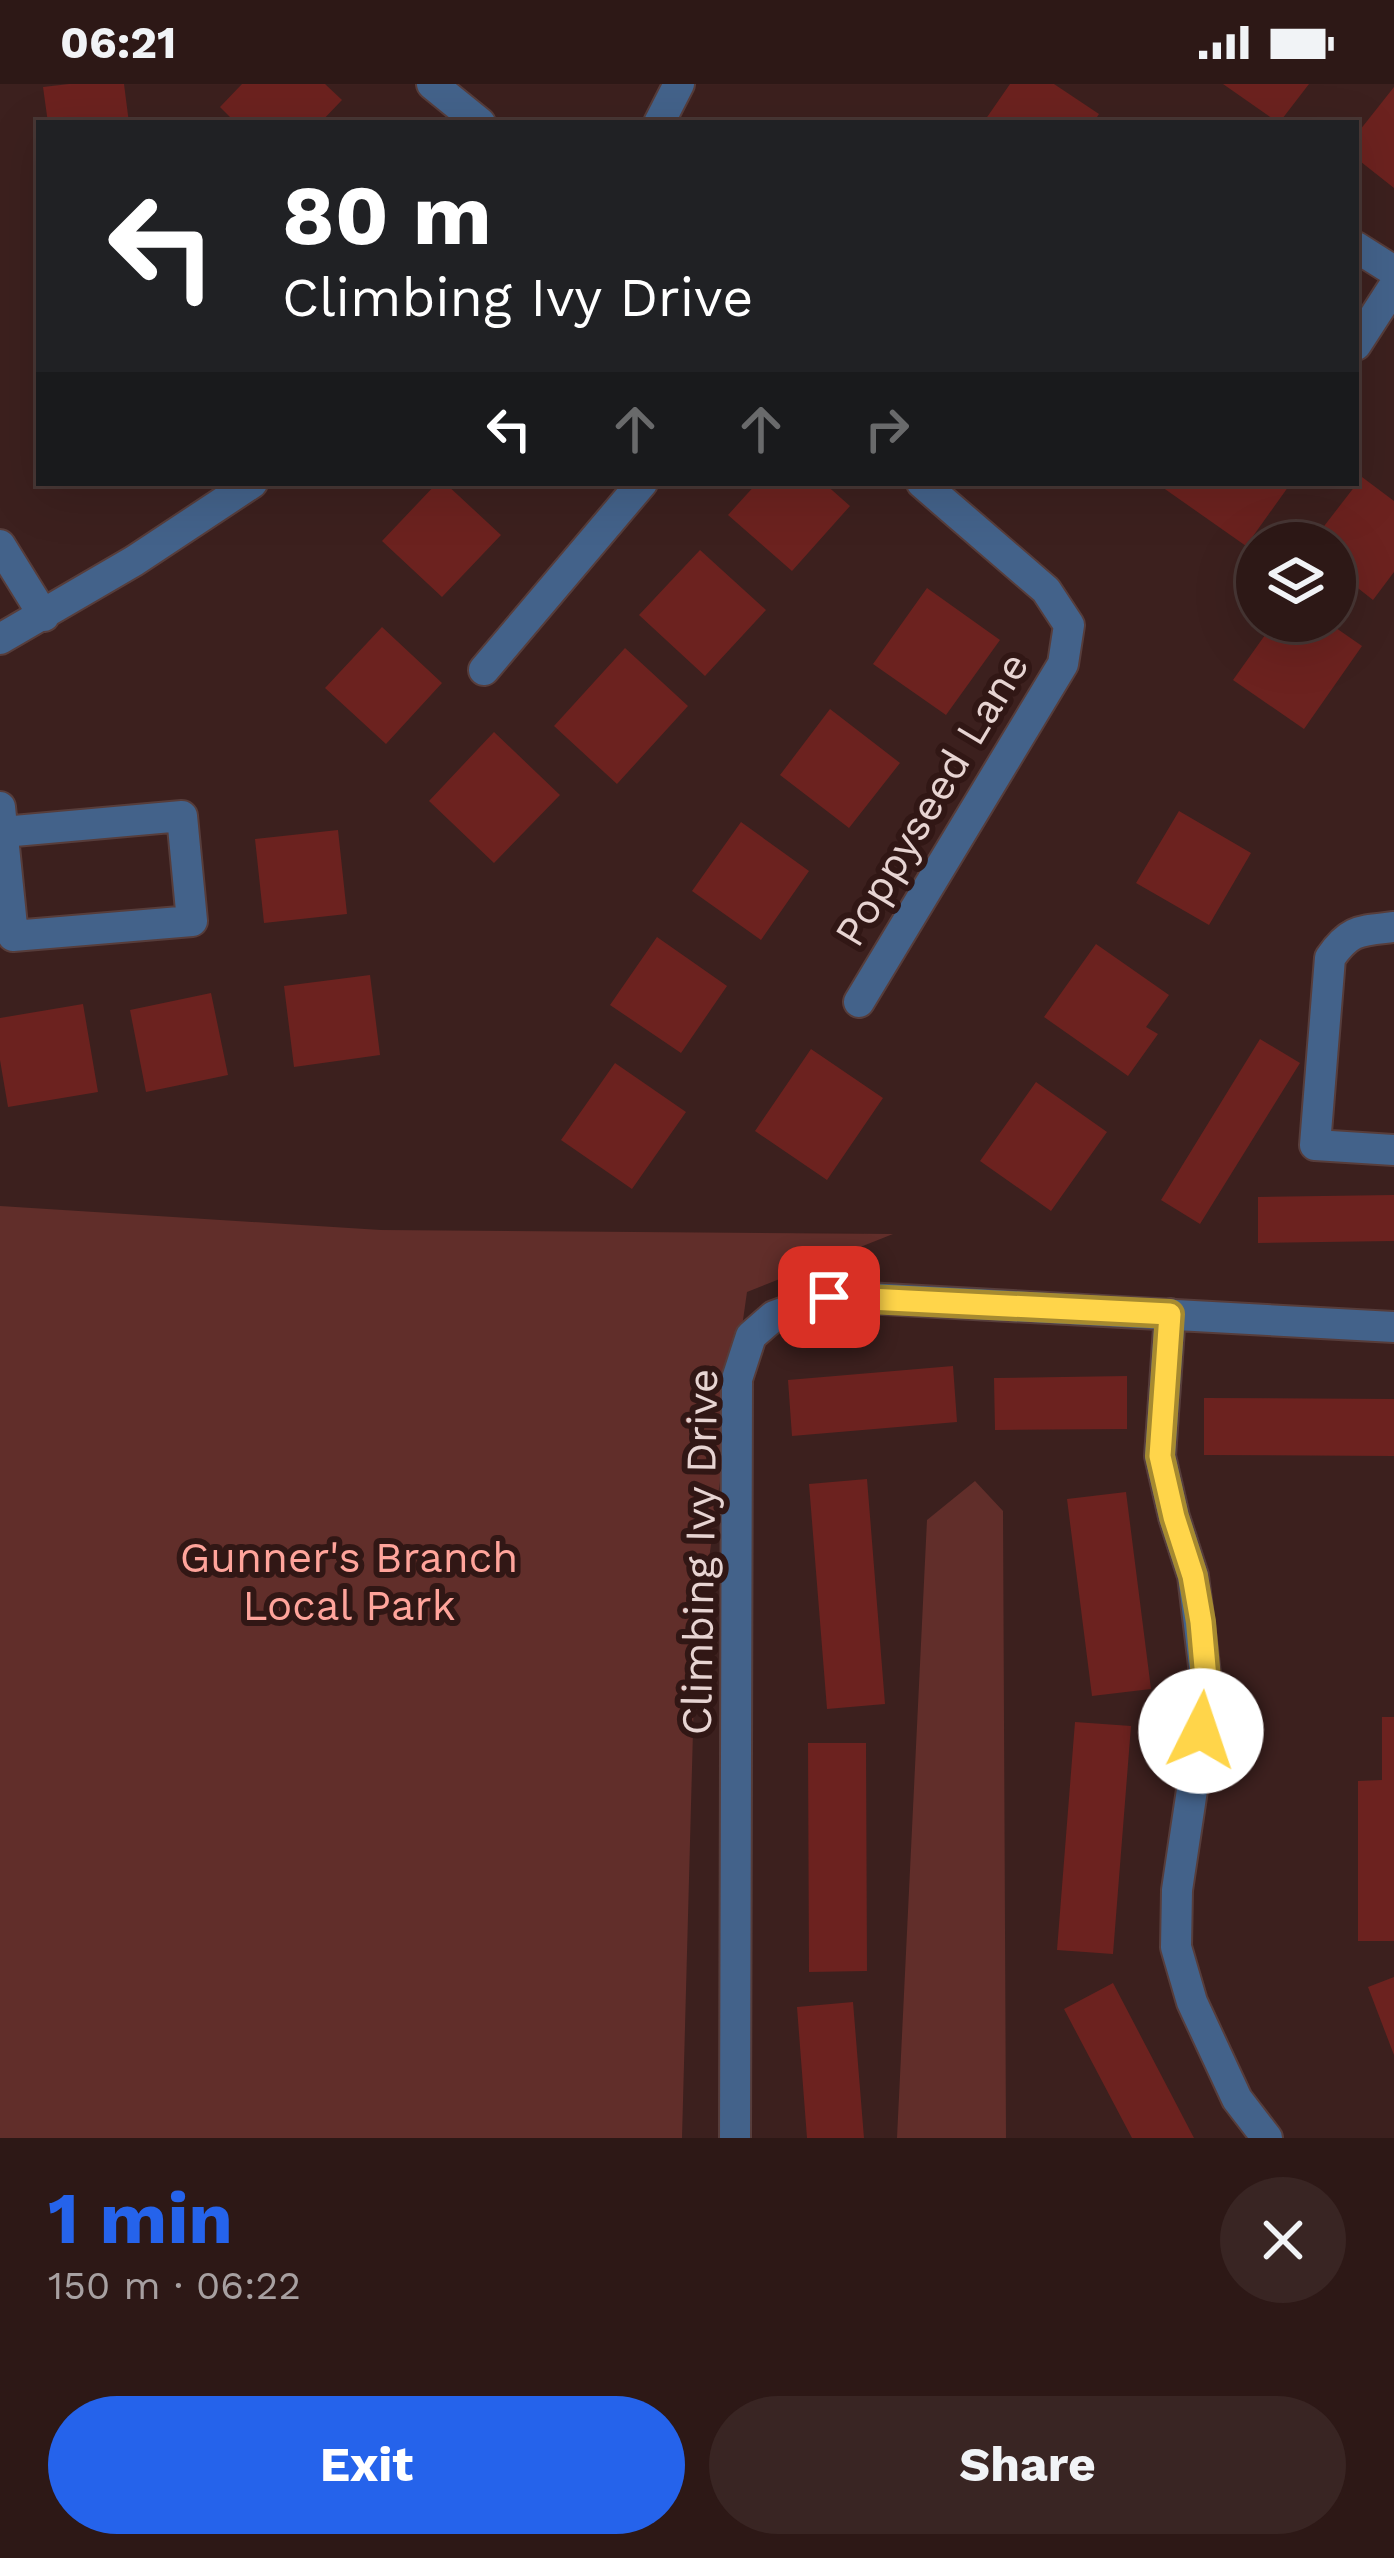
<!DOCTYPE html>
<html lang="en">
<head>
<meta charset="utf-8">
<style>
	:root { --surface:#2d1816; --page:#392523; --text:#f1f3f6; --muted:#a7a0a1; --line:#483735; --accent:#2563eb }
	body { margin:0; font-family:"Work Sans",sans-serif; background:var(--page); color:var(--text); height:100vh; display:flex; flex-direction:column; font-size:45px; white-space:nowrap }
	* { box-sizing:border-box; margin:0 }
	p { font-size:39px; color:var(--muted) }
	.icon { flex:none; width:66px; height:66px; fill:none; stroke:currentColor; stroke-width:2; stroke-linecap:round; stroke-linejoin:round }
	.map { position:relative; height:2054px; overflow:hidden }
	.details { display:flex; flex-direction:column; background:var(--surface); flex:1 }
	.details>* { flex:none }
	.top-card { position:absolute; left:36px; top:36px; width:1323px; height:366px; border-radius:0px; box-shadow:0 12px 48px #0002,0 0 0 3px var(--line); background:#202124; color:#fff; overflow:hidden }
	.buttons { position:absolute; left:1236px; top:438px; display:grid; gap:24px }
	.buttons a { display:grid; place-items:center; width:120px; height:120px; border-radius:50%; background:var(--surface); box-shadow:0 12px 48px #0002,0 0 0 3px var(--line); font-size:60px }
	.pin { position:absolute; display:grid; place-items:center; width:102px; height:102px; color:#fff; margin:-51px; border-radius:24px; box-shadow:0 6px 18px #0006 }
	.me { position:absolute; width:132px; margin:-66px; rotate:4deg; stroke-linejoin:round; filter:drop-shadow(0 0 9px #0008) }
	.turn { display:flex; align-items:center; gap:42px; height:252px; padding:0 48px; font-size:54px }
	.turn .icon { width:156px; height:156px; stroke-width:2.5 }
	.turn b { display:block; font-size:84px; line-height:102px }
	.lanes { display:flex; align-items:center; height:114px; padding:0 48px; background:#0003; justify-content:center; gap:60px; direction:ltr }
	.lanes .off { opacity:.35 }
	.round { display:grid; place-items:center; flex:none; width:126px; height:126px; border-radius:63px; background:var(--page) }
	.headline { display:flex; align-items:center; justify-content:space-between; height:204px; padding:0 48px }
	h1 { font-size:72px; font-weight:700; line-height:90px; color:var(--accent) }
	.cta { display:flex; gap:24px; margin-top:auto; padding:24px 48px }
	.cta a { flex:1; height:138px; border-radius:72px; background:var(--accent); color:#fff; font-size:48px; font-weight:700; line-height:138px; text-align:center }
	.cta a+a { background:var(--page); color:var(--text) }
	.status { display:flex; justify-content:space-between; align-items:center; height:84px; padding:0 60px; background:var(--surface); direction:ltr }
	.status svg { height:33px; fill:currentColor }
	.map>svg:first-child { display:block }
	.green { fill:#612e2a }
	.building { fill:#6c221f }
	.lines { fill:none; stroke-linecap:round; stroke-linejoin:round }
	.street-casing { stroke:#573d3b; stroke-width:34 }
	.street { stroke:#43628a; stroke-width:30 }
	.route-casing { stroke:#a68a30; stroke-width:30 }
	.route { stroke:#ffd54a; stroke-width:21 }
	.labels { text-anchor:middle; stroke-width:12; stroke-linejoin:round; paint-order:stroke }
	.street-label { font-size:42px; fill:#e7d4d2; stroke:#311715 }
	.park-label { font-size:42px; fill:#ffa49b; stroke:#311715 }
</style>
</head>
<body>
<div class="status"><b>06:21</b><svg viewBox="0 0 49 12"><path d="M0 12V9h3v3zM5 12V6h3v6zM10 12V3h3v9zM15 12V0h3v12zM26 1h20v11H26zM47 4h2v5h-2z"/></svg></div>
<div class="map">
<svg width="1394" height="2054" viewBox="0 0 1394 2054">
	<rect width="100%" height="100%" fill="#3c201e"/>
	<!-- green -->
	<path class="green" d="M0,1122L381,1146L893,1150L747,1208L695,1573L682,2054H0Z
		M975,1397L1003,1427L1006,2054H897L927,1436Z"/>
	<!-- building -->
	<path class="building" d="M69,0H124L129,39H48L43,3Z
		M242,0H325L342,16L320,39H236L220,23Z
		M1010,0H1054L1099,30L1093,39H983Z
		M1223,0H1309L1279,39Z
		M1394,3V104L1356,74V51Z
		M1362,393L1394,417V488L1373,516L1335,486V459H1311Z
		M437,399H445L501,451L442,513L382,457Z
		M757,399H824L850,422L792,487L728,431Z
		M1165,399H1291L1246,462L1162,403Z
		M700,466L766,526L705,592L639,531Z
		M927,504L1000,556L946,631L873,580Z
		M1275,537H1326L1362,562L1304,645L1233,596Z
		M382,543L442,599L386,660L325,604Z
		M625,564L688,622L617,700L554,642Z
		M830,625L900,679L849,744L780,691Z
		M494,648L560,711L494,779L429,717Z
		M1179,727L1251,769L1209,841L1136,799Z
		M741,738L809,787L761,856L692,807Z
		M338,746L347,830L264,839L255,755Z
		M657,853L727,902L681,969L610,921Z
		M1096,860L1169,911L1146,943L1158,950L1128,992L1044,933Z
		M370,891L380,971L294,983L284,902Z
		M211,909L228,991L146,1008L130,926Z
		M83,920L98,1008L8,1023L0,976V934Z
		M1260,955L1300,979L1200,1140L1161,1116Z
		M811,965L883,1014L827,1096L755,1047Z
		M615,979L686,1028L632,1105L561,1056Z
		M1036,998L1107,1048L1051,1127L980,1077Z
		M1394,1111V1157L1258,1159V1113Z
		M953,1282L957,1338L792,1352L788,1296Z
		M1127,1292V1345L995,1346L994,1294Z
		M1204,1314L1394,1315V1372L1204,1371Z
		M867,1395L885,1620L827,1625L809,1400Z
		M1126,1408L1151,1605L1092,1612L1067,1415Z
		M1382,1633H1394V1857H1358V1697L1382,1696Z
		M1075,1638L1131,1642L1113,1870L1057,1866Z
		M808,1659H866L867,1887L809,1888Z
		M1394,1893V1971L1368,1903Z
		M1113,1899L1194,2054H1132L1064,1925Z
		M853,1918L864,2054H807L797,1923Z"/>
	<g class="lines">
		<!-- street casing -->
		<g class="street-casing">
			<path id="street" d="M432,0L480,39
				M659,39L679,0
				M1356,163L1394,187
				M1356,261L1394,202
				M0,461L44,532
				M0,555L134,477L252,399
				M484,586L642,399
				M0,723L13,852L192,837L182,732L3,748
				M1394,843C1360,847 1350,845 1330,874L1315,1061L1394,1066
				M859,918L1063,580L1069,541L1046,506L922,399
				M1170,1230L1160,1372L1174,1433L1193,1492L1207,1606L1177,1806L1176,1863L1192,1918L1237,2015L1267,2054
				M735,2054L737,1295L751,1252L774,1232L829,1212L1394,1243"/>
		</g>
		<!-- street -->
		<use href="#street" class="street"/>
	</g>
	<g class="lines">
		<!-- route casing -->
		<g class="route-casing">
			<path id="route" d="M829,1213L1170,1230L1160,1372L1174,1433L1193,1492L1201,1538L1207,1606L1201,1647"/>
		</g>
		<!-- route -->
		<use href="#route" class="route"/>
	</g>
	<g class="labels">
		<!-- street labels -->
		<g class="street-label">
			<text transform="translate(931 715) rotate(-59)" y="15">Poppyseed Lane</text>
			<text transform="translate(699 1468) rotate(-89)" y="15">Climbing Ivy Drive</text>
		</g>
		<!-- park labels -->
		<g class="park-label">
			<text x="349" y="1488">Gunner's Branch<tspan x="349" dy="48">Local Park</tspan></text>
		</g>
	</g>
</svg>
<div class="buttons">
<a><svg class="icon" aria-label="layers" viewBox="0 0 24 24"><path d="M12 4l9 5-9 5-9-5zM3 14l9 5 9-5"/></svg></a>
</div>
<div class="pin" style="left:829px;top:1213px;background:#d93025"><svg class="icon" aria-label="arrive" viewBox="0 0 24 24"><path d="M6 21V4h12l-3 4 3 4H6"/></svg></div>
<svg class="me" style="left:1201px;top:1647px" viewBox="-20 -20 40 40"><circle r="19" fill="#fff"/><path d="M0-13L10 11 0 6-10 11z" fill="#ffd54a"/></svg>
<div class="top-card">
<div class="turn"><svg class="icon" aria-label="left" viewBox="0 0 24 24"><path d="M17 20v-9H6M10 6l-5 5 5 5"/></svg><div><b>80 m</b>Climbing Ivy Drive</div></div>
<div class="lanes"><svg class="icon" aria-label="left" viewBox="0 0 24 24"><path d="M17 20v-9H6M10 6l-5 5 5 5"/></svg><svg class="icon off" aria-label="ahead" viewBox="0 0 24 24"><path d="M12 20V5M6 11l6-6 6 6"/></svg><svg class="icon off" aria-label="ahead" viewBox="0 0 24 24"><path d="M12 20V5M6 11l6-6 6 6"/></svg><svg class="icon off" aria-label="right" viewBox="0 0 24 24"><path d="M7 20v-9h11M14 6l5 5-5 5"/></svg></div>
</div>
</div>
<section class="details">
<div class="headline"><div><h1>1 min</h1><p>150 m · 06:22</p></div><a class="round"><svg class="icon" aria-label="close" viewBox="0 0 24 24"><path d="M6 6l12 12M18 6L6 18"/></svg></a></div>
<div class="cta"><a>Exit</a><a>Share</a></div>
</section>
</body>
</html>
